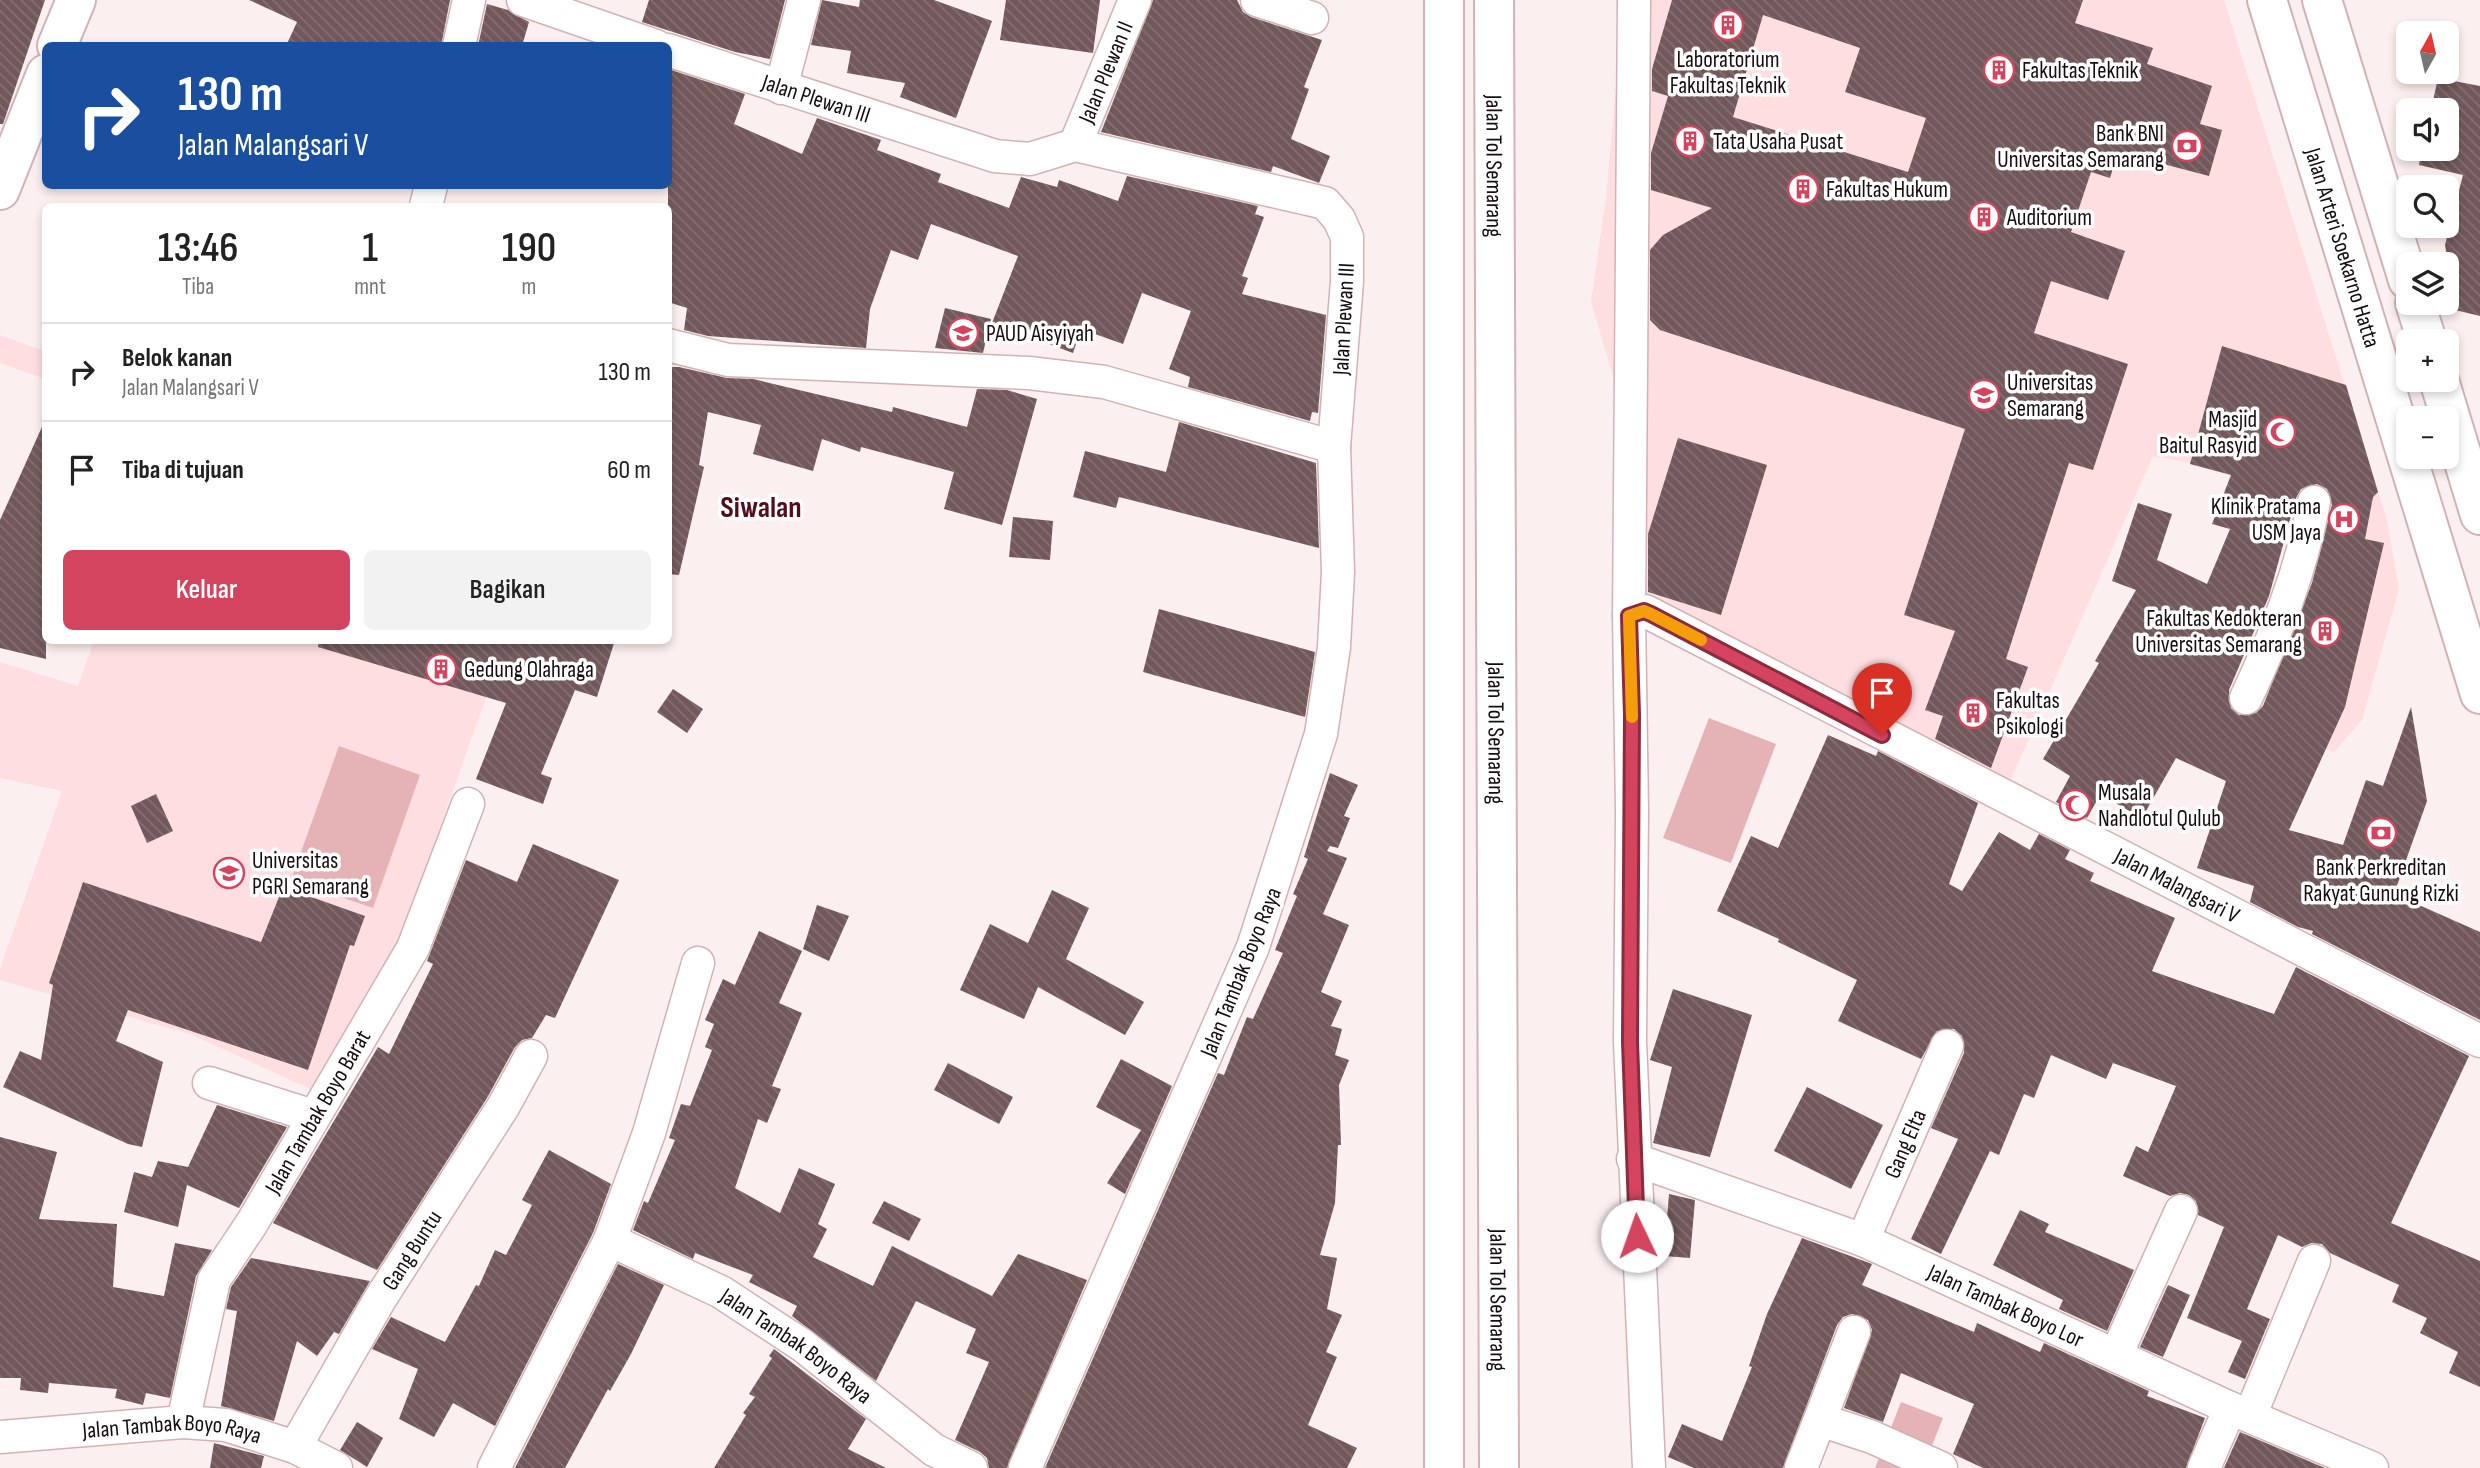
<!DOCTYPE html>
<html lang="id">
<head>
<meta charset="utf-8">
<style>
	:root { --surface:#fff; --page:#f2f2f2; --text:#222; --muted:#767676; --line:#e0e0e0; --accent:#d5445f }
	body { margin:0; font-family:"Sofia Sans Condensed",sans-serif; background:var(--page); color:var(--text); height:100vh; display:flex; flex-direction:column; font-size:26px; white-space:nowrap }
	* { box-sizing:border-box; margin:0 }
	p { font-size:23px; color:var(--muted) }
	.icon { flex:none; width:38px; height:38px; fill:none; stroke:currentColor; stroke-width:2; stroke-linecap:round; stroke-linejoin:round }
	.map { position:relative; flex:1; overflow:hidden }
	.drawer { position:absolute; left:42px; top:203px; width:630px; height:441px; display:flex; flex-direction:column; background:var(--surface); border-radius:10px; box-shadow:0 4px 10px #0003 }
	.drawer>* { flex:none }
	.hud { position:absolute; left:42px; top:42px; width:630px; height:147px; border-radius:10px; box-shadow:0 4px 10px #0003; background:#1a4fa0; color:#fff; overflow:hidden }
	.needle { width:46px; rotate:8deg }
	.controls { position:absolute; left:2396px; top:21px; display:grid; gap:14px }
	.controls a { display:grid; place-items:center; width:63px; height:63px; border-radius:10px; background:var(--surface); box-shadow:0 4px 10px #0003; font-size:35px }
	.pin { position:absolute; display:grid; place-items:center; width:60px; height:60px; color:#fff; margin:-72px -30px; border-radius:50% 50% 50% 0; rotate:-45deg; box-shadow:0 0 7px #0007 }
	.pin .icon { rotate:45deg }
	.me { position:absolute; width:77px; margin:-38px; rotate:357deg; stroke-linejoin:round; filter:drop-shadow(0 0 5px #0008) }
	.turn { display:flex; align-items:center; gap:24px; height:147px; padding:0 21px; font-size:32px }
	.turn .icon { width:91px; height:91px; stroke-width:2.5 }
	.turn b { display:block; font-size:49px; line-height:60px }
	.eta { display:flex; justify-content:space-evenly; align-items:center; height:119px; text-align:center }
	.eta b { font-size:42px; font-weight:600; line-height:49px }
	.primary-button { display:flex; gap:14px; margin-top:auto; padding:14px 21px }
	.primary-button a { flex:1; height:80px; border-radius:10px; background:var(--accent); color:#fff; font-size:28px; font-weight:600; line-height:80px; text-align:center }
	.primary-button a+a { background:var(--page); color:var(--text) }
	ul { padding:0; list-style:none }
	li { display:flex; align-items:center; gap:21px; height:98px; padding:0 21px; border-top:2px solid var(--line) }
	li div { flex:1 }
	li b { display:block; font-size:26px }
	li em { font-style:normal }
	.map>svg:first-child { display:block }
	.built { fill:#fedee0 }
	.grass { fill:#e5b3b6 }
	.building { fill:url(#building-back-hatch); fill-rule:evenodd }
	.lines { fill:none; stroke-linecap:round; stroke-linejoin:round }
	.minor-casing { stroke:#d1b3b5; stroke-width:35 }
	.major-casing { stroke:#d1b3b5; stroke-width:42 }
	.highway-casing { stroke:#d1b3b5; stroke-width:42 }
	.minor { stroke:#fff; stroke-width:32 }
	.major { stroke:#fff; stroke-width:38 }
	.highway { stroke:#fff; stroke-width:38 }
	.route-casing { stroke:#8a2c3e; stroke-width:18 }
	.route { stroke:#d5445f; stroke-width:12 }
	.slow { stroke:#f59e0b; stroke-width:12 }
	.labels { text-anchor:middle; stroke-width:7; stroke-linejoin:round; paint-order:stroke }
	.poi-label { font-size:23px; fill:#170d0e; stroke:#fff; text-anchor:start }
	.street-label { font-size:23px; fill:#170d0e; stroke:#fff }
	.district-label { font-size:30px; font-weight:bold; fill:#530e1d; stroke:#fff }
</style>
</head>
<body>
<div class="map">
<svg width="2480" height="1468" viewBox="0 0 2480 1468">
	<defs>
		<pattern id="building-back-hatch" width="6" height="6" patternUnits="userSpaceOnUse" patternTransform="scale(1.75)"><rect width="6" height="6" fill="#72585a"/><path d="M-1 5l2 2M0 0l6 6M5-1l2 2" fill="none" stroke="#847071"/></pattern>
	</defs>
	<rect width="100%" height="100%" fill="#fceff0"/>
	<!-- built -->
	<path class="built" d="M1624,0H2224L2387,520L2399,589L2362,720L2334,752L2252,722L2304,562L2320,487L2153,456L2007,788L1827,689L1617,581L1627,423L1591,302L1606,197Z
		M0,335L45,351V379L0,363Z
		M94,641H506L395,954L315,1091L190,1034L0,980V969L62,791L0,778V662L78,686Z"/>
	<!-- grass -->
	<path class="grass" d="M1709,718L1776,744L1731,863L1663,838Z
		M339,746L420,775L373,908L291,880Z
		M1901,1402L1943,1418L1923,1468H1875Z"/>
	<!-- building -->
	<path class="building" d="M0,0H45L3,124H0Z
		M249,0H450L441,46H286L297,22Z
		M649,0H785L770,59L735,52L642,22Z
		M822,0L859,7L860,0H934L992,21L956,118L900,97L905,83L847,73L851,51L811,45Z
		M1006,0H1100L1093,53L1000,40Z
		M1153,0H1237L1243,12L1251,17L1322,40L1304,87L1309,89L1291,139L1330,156L1319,183L1273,166L1271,172L1101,132Z
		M1672,0H2083L2075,23L2153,48L2147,64L2212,86L2200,124L2222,130L2209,176L2118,152L2110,178L2091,172L2071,232L2125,251L2108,300L2051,281L2034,333L2128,364L2093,470L2069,463L2006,659L2028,667L1991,768L1935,739L1943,716L1925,710L1955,631L1904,615L1965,429L1660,330L1650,320V250L1663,235L1712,208L1651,190V153L1668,96L1652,91V69ZM1763,15L1860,48L1845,92L1926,118L1908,172L1733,117Z
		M487,4L508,10L529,22L522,46H478Z
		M668,69L745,94L734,124L802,154L817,118L881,140L877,150L941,174L938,182L1009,208L1021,177L1057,187L1059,180L1118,201L1127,176L1258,206L1255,214L1264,217L1242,276L1248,278L1242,294L1326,315L1318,413L1312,412L1310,421L1188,387L1190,377L1169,369L1191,311L1142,293L1123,344L1081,329L1073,353L992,323L1018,256L931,224L918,260L891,250L870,309L866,348L708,336L684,330L687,308L668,302Z
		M2438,78L2480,86V316L2451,309L2452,288L2445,245L2463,175L2419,165L2422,149H2446V110H2431Z
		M945,308L991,319L983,353L935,348Z
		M2222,346L2346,385L2378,492L2373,497L2365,539L2384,543L2345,707L2289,830L2343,845L2366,780L2383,786L2411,707L2427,801L2394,894L2480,932V1020L2312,934L2313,931L2298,927L2250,902L2254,886L2197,868L2226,781L2176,758L2142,818L2103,796L2101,799L2099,797L2087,818L2056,802L2070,776L2043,759L2099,663L2095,661L2136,590L2112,581L2138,503L2172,514L2157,560L2207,584L2230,529L2212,524L2231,475L2190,464ZM2317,484L2327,489L2332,505L2312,583L2263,706L2256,713L2239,715L2231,708L2229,690L2269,596L2296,498L2301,489Z
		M668,367H679L727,378L753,379L892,412L893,407L967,427L977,389L1007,390L1037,399L1002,525L944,509L954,472L861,447L860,452L822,439L813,471L753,454L761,425L708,412L699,465L704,467L679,575L668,574Z
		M46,418V659L0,648V520Z
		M1179,422L1316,463L1319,548L1119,497L1116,508L1073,497L1085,451L1166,472Z
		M1678,438L1767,465L1721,615L1648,592V534Z
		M1013,517L1053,521L1050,560L1009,557Z
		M1159,609L1315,652L1305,717L1143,672Z
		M319,640H615L597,697L575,690L541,774L552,778L543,804L476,779L506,703L318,647Z
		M673,689L703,709L687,733L657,712Z
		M1828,735L1876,756L1878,751L1978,803L1949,884L1962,891L1999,832L2030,850L2039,834L2070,850L2065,859L2094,873L2090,881L2175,918L2152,971L2274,1014L2296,967L2469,1056L2391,1223L2480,1261V1387L2449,1373L2458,1352L2420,1333L2427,1318L2392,1302L2399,1285L2330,1253L2322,1244L2311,1243L2302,1247L2278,1235L2247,1309L2270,1319L2245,1379L2228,1372L2242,1341L2187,1318L2224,1227L2198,1215L2196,1201L2189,1195L2180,1193L2170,1196L2123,1176L2136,1146L2148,1152L2176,1086L2113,1063L2106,1079L2051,1055L2034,1098L2024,1094L1999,1155L1990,1151L1941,1254L1911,1239L1958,1139L1931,1128L1964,1053L1962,1036L1954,1029L1937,1031L1921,1059L1838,1021L1857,980L1778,942L1779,939L1717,911L1751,836L1778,848Z
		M1330,773L1358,785L1344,816L1350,818L1338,848L1330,846L1327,851L1347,858L1323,914L1349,925L1321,992L1342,1001L1331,1026L1342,1029L1335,1055L1349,1060L1339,1085L1341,1145H1338L1335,1203L1320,1255L1337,1258L1327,1309L1342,1315L1326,1352L1337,1357L1308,1425L1357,1448L1347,1468H1045L1218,1073L1224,1075L1247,1017L1253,1019L1283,953L1275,950L1297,896L1293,894L1308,859L1304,857Z
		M156,794L173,831L147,843L131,806Z
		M533,844L619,880L555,1018L546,1015L532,1038L522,1040L515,1047L487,1098L377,1270L273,1223L378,1047L389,1054L433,964L427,961L466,860L517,882Z
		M83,882L261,942L283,887L365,916L354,946L350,945L308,1070L128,1010L116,1041L163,1062L142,1147L128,1144L3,1087L20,1051L41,1060L53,985L49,983Z
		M1052,890L1089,908L1066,959L1144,1002L1125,1035L1038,987L1024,1019L960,990L990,924L1028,943Z
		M817,905L849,916L829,961L803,949Z
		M759,931L802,951L779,1003L802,1013L772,1086L781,1089L767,1123L758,1119L735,1188L780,1213L799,1168L835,1184L818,1224L827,1229L813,1257L873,1286L892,1246L992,1296L1018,1254L1087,1280L1007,1468H989L987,1458L980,1452L955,1440L989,1362L966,1353L976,1329L916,1301L876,1381L792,1316L797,1306L749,1282L753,1275L695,1253L693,1259L633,1230L644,1201L648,1203L675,1140L669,1138L681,1104L690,1106L712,1050L705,1047L714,1024L705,1020L723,979L735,985Z
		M1673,989L1752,1015L1710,1157L1653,1143L1672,1067L1650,1060Z
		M1121,1059L1172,1086L1125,1194L1107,1183L1141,1130L1096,1107Z
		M948,1063L1013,1097L999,1124L934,1090Z
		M1807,1087L1883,1125L1851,1189L1774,1151Z
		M217,1105L287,1127L239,1208L187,1185L178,1227L124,1212L134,1172L152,1177L158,1161L188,1167Z
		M0,1137L57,1152L39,1219L117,1224L113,1287L164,1296L175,1243L212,1250L196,1276L170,1398L146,1393L143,1405L115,1398L117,1389L49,1383L48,1393L20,1390L21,1378H0Z
		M549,1150L611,1184L593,1233L495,1426L453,1403L434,1437L399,1419L418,1369L372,1349L391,1317L445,1342L476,1285L479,1286L495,1250L506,1255L532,1205L522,1200Z
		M1669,1194L1695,1200L1690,1258L1664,1256Z
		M884,1201L921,1219L909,1241L872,1223Z
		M2020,1210L2049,1224L2045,1232L2134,1270L2107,1331L2059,1309L2063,1300L1993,1265Z
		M1802,1238L1872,1264L1862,1285L1974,1332L1977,1323L2040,1352L2044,1343L2149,1391L2147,1396L2205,1418L2186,1468H1983L1953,1454L1974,1404L1901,1373L1883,1422L1844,1408L1872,1330L1868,1320L1852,1314L1843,1317L1837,1325L1783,1468H1694L1668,1457L1682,1424L1722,1441L1752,1367L1749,1366L1767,1314Z
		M251,1258L370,1281L339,1334L334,1332L317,1356L297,1341L274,1421L221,1406L237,1311L226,1309L231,1287Z
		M618,1264L664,1285L631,1354L610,1391L608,1389L565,1468H515Z
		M2168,1285L2190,1295L2163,1357L2140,1347Z
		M774,1349L866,1419L848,1449L886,1468H714L746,1415L743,1413L755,1397L749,1394L772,1358L769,1356Z
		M357,1422L383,1438L367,1467L340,1450Z
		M2240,1432L2325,1468H2224Z
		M214,1443L264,1456L261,1468H210Z"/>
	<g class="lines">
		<!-- minor casing -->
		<g class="minor-casing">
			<g id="minor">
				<path d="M523,0L656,46"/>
				<path d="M1257,0L1312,18"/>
				<path d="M459,46L469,0"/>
				<path id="s1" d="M668,50L995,156L1030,159L1075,145L1325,203L1339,219L1347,237V281L1334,447L1338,572L1334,647L1321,734L1253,947L1025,1468"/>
				<path d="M781,88L804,0"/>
				<path id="s2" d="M1075,145L1135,0"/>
				<path d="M426,206L431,186"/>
				<path d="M668,345L728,360L1029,373L1104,382L1334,447"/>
				<path d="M1629,616L1634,0"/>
				<path d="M2246,698C2276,634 2301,572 2314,502"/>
				<path d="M209,1083L313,1116"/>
				<path id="s3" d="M1633,1159L1863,1240L2230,1408L2372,1468"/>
				<path id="s4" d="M610,1240L721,1292L802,1345L934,1450L971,1468"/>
				<path id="s5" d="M1863,1240L1947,1046"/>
				<path d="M2116,1355L2181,1211"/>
				<path d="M2250,1416L2314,1261"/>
				<path d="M1820,1420L1872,1437L1941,1468"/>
				<path id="s6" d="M183,1422L214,1280L252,1223L413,948L468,804"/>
				<path id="s7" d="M0,1437L183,1422L226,1425L295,1447L336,1468"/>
				<path id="s8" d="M295,1447L380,1299L503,1107L531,1056"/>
				<path d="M494,1468L610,1240L649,1133L698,963"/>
				<path id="s9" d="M1649,1468L1630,1042L1632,811L1629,616L1645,611L1651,614L2480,1041"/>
				<path d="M1801,1468L1854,1332"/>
				<path d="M2204,1468L2230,1408"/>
			</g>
		</g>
		<!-- major casing -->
		<g class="major-casing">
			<g id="major">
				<path id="s10" d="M2267,0L2480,694"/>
				<path d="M2322,0L2408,280"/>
				<path d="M57,46L76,0"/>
				<path d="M0,190L46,74"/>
				<path d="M2415,303L2427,341"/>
				<path d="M2439,380L2480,515"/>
			</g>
		</g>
		<!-- highway casing -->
		<g class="highway-casing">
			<g id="highway">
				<path id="s11" d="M1494,0L1499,1468"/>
				<path d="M1444,1468V0"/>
			</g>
		</g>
		<!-- minor -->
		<use href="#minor" class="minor"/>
		<!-- major -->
		<use href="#major" class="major"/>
		<!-- highway -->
		<use href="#highway" class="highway"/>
	</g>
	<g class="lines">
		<!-- route casing -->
		<g class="route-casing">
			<path id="route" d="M1637,1236L1630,1042L1632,715L1629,616L1644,611L1651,614L1882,735"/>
		</g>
		<!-- route -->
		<use href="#route" class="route"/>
		<!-- slow -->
		<path class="slow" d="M1632,717L1629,616L1644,611L1651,614L1701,640"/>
	</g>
	<!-- icons -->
	<defs>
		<g id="building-ring" transform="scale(1.575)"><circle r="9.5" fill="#fff" stroke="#d5445f" stroke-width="1.5"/><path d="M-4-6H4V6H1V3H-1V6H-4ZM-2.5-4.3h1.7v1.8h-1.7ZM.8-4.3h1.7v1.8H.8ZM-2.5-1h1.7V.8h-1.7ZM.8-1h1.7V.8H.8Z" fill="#d5445f"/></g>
		<g id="bank-ring" transform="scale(1.575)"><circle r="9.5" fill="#fff" stroke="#d5445f" stroke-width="1.5"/><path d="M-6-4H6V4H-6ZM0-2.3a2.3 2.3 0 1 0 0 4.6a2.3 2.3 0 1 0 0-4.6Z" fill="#d5445f"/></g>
		<g id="school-ring" transform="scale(1.575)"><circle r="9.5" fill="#fff" stroke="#d5445f" stroke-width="1.5"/><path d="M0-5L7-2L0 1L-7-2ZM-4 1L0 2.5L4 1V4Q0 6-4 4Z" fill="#d5445f"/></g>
		<g id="university-ring" transform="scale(1.575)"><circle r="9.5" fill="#fff" stroke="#d5445f" stroke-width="1.5"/><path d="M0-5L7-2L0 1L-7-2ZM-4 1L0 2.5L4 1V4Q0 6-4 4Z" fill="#d5445f"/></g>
		<g id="mosque-ring" transform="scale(1.575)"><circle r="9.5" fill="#fff" stroke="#d5445f" stroke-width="1.5"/><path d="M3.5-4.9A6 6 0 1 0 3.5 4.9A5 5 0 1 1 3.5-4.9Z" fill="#d5445f"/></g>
		<g id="hospital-ring" transform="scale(1.575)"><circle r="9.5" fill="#fff" stroke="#d5445f" stroke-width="1.5"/><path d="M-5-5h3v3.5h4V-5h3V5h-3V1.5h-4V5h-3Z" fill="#d5445f"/></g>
	</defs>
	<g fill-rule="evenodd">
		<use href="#building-ring" x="1728" y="25"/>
		<use href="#building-ring" x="1999" y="70"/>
		<use href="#building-ring" x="1690" y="141"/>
		<use href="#bank-ring" x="2187" y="146"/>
		<use href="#building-ring" x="1803" y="189"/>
		<use href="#building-ring" x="1984" y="217"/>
		<use href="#school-ring" x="963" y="333"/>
		<use href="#university-ring" x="1984" y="395"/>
		<use href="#mosque-ring" x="2280" y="432"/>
		<use href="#hospital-ring" x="2344" y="519"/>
		<use href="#building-ring" x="2325" y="631"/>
		<use href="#building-ring" x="441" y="669"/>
		<use href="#building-ring" x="1973" y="713"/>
		<use href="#mosque-ring" x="2075" y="805"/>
		<use href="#bank-ring" x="2381" y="833"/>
		<use href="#university-ring" x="229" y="873"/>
	</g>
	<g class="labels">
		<!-- poi labels -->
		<g class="poi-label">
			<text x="1728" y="67" text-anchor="middle">Laboratorium<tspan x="1728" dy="26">Fakultas Teknik</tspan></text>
			<text x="2022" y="78">Fakultas Teknik</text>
			<text x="2164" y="141" text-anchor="end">Bank BNI<tspan x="2164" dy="26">Universitas Semarang</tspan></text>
			<text x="1713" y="149">Tata Usaha Pusat</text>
			<text x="1826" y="197">Fakultas Hukum</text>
			<text x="2007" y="225">Auditorium</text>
			<text x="986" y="341">PAUD Aisyiyah</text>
			<text x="2007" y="390">Universitas<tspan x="2007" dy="26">Semarang</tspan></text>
			<text x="2257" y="427" text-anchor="end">Masjid<tspan x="2257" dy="26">Baitul Rasyid</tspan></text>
			<text x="2321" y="514" text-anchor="end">Klinik Pratama<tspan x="2321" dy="26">USM Jaya</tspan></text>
			<text x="2302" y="626" text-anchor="end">Fakultas Kedokteran<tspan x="2302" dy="26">Universitas Semarang</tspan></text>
			<text x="464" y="677">Gedung Olahraga</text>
			<text x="1996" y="708">Fakultas<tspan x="1996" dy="26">Psikologi</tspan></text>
			<text x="2098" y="800">Musala<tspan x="2098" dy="26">Nahdlotul Qulub</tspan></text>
			<text x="252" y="868">Universitas<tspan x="252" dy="26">PGRI Semarang</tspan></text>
			<text x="2381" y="875" text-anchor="middle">Bank Perkreditan<tspan x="2381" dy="26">Rakyat Gunung Rizki</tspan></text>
		</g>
		<!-- street labels -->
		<g class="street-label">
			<text dy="8" stroke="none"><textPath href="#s2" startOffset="79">Jalan Plewan II</textPath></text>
			<text dy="8" stroke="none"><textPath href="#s1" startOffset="156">Jalan Plewan III</textPath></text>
			<text dy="8" stroke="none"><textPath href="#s11" startOffset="166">Jalan Tol Semarang</textPath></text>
			<text dy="8" stroke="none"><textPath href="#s10" startOffset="259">Jalan Arteri Soekarno Hatta</textPath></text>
			<text transform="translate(1343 319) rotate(-87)" y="8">Jalan Plewan III</text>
			<text dy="8" stroke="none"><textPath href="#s11" startOffset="733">Jalan Tol Semarang</textPath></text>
			<text dy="8" stroke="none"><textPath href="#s9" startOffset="1468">Jalan Malangsari V</textPath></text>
			<text transform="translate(1240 972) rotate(-68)" y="8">Jalan Tambak Boyo Raya</text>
			<text dy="8" stroke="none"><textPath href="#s6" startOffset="343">Jalan Tambak Boyo Barat</textPath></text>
			<text dy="8" stroke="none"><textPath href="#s5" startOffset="105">Gang Elta</textPath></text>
			<text dy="8" stroke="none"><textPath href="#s8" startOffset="229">Gang Buntu</textPath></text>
			<text dy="8" stroke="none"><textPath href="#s11" startOffset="1300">Jalan Tol Semarang</textPath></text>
			<text dy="8" stroke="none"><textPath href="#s3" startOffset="401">Jalan Tambak Boyo Lor</textPath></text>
			<text dy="8" stroke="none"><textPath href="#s4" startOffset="215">Jalan Tambak Boyo Raya</textPath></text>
			<text dy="8" stroke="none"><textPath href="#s7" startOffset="173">Jalan Tambak Boyo Raya</textPath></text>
		</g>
		<!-- district labels -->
		<g class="district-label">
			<text x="761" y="517">Siwalan</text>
		</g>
	</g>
</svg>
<div class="controls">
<a><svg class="needle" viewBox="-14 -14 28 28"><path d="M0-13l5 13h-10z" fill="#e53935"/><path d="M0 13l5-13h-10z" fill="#767676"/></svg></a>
<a><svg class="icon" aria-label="sound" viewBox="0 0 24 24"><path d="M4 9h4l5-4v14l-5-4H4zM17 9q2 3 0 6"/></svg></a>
<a><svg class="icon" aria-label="search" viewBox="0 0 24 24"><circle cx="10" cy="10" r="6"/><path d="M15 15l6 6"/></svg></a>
<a><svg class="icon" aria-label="layers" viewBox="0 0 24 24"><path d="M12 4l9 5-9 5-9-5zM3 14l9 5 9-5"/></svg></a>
<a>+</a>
<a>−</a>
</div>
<div class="pin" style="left:1882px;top:735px;background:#d93025"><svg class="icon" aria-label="arrive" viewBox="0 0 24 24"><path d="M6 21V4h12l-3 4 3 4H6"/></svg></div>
<svg class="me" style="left:1637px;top:1236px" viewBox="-20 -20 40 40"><circle r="19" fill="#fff"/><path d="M0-13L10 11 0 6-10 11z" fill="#d5445f"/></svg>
<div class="hud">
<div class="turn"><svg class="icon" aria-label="right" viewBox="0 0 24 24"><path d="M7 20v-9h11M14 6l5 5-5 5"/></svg><div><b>130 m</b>Jalan Malangsari V</div></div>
</div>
<section class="drawer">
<div class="eta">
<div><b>13:46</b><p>Tiba</p></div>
<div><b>1</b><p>mnt</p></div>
<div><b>190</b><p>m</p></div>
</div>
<ul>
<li><svg class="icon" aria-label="right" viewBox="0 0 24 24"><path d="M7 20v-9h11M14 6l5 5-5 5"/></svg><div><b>Belok kanan</b><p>Jalan Malangsari V</p></div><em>130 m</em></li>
<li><svg class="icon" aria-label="arrive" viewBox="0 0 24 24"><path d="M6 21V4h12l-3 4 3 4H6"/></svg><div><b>Tiba di tujuan</b></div><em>60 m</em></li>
</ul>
<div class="primary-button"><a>Keluar</a><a>Bagikan</a></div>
</section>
</div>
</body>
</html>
